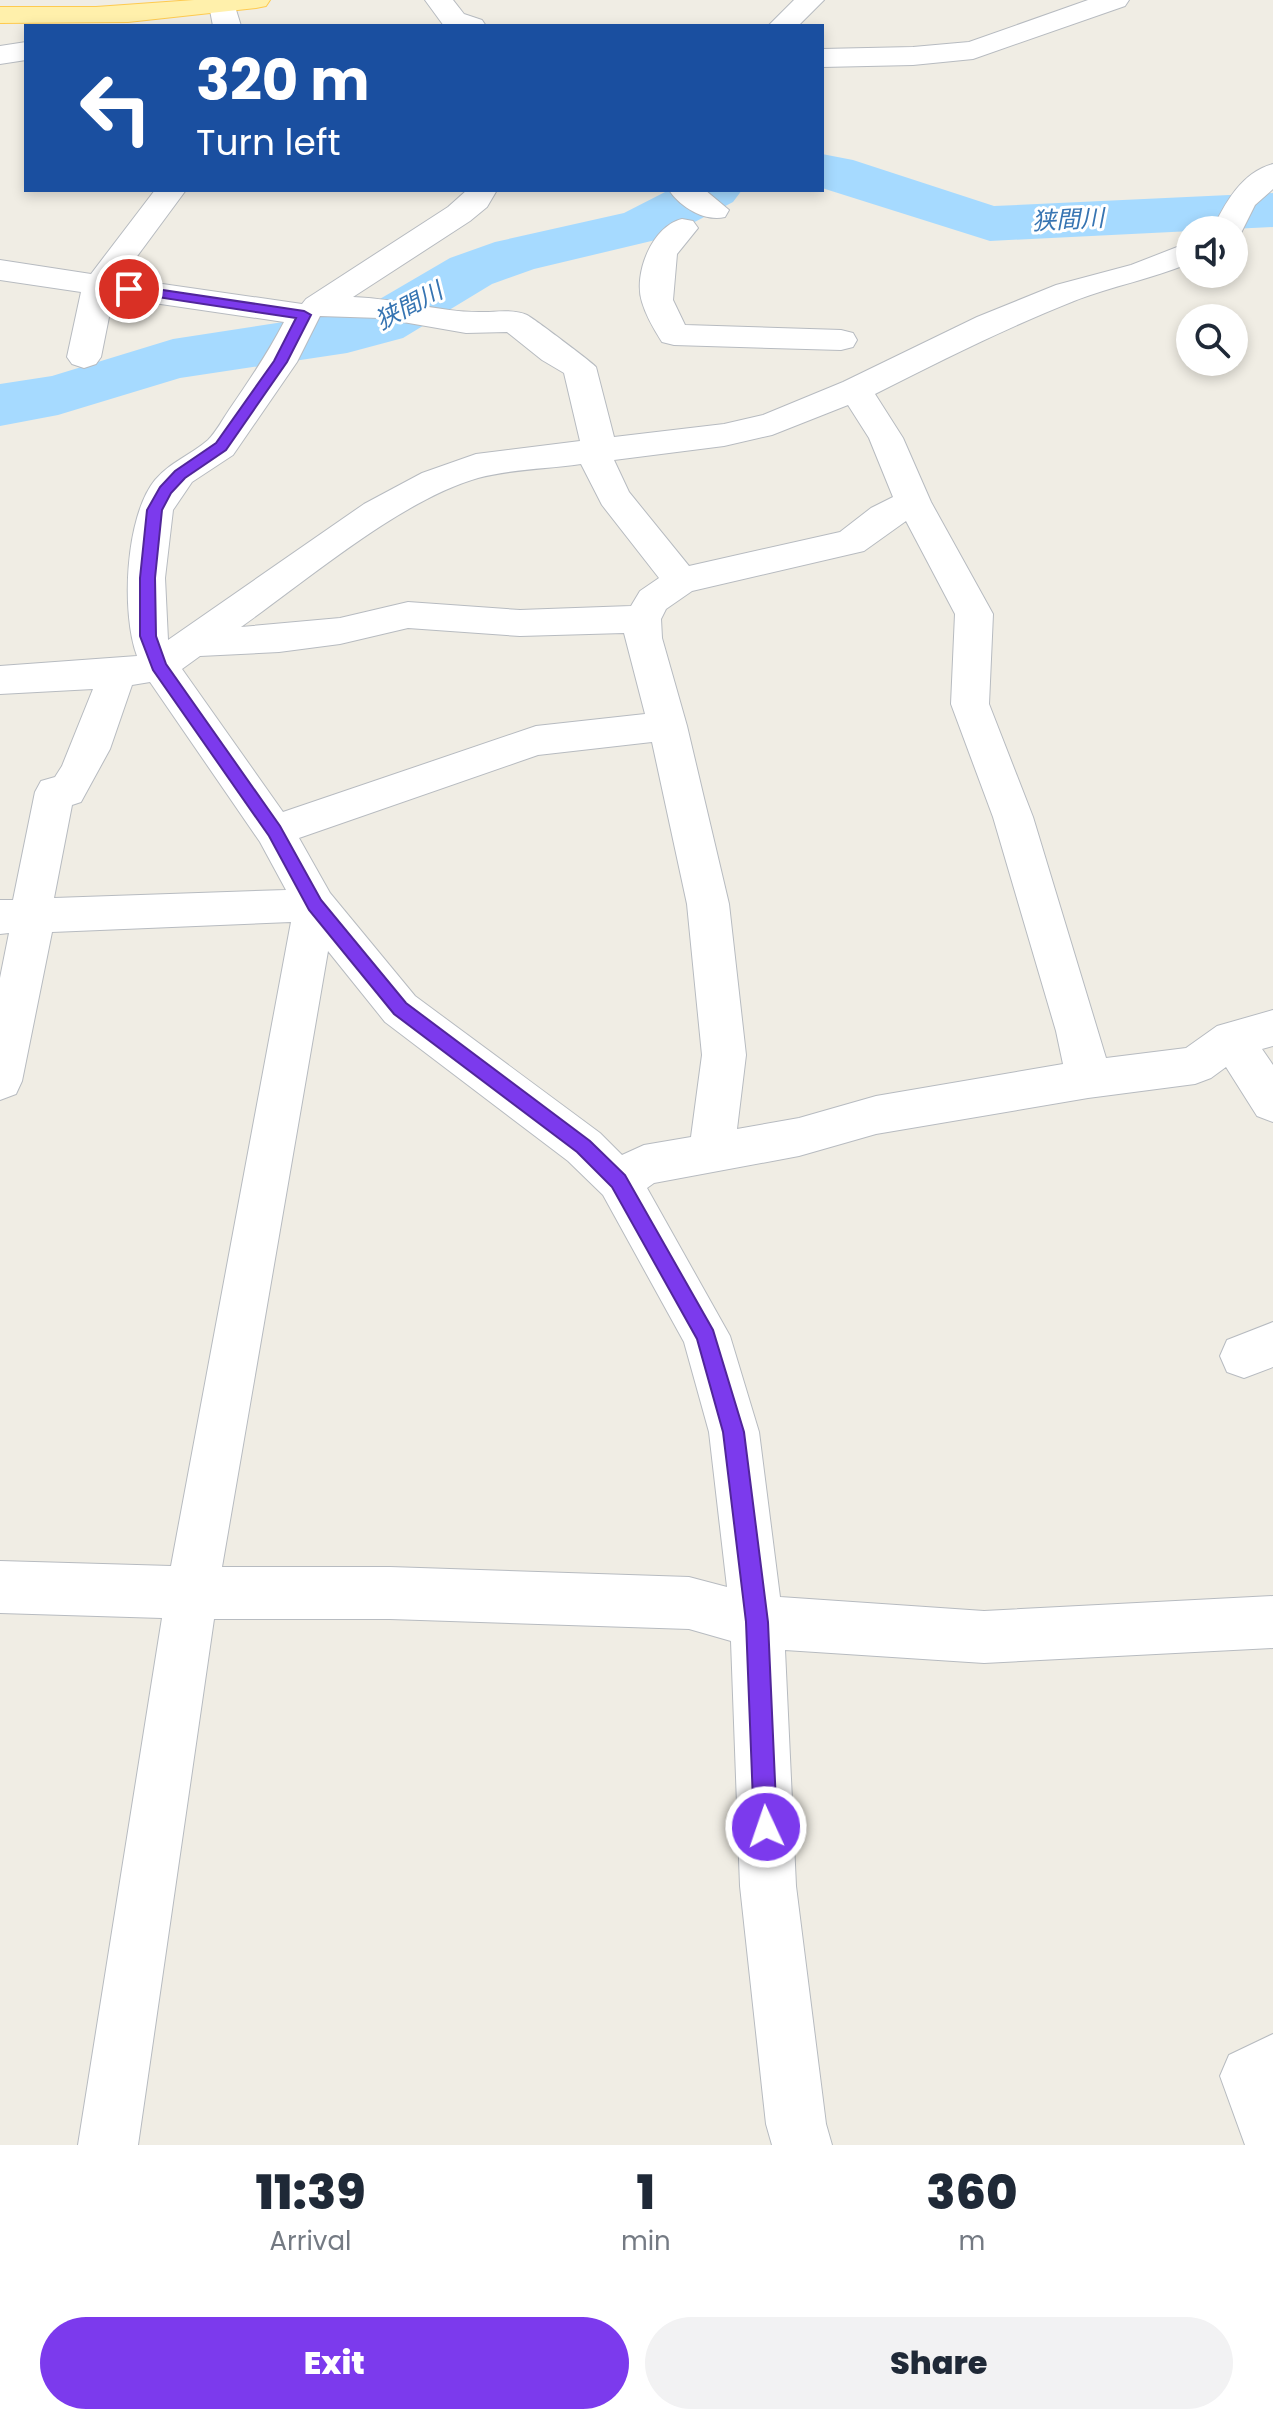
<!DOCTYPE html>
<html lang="en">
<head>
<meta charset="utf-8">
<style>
	:root { --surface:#fff; --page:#f2f2f3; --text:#1f2937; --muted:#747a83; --accent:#7c3aed }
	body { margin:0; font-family:Poppins,"Noto Sans JP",sans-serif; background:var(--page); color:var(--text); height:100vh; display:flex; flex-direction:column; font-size:30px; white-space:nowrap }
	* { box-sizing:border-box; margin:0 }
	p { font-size:26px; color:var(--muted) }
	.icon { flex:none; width:44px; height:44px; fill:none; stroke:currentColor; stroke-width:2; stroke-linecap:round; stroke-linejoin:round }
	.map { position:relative; height:2145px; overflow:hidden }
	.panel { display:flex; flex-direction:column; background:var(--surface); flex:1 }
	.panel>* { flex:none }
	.top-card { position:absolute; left:24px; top:24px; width:800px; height:168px; border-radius:0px; box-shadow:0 4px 12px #0003; background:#1a4fa0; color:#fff; overflow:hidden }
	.fabs { position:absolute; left:1176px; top:216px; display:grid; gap:16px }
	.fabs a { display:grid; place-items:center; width:72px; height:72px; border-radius:50%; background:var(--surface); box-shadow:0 4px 12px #0003; font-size:40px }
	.pin { position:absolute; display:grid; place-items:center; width:68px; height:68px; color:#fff; margin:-34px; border:4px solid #fff; border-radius:50%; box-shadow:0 2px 8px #0007 }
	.me { position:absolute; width:88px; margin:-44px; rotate:357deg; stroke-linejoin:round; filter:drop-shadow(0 0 6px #0008) }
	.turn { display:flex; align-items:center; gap:28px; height:168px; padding:0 40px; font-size:36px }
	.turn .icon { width:104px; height:104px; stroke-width:2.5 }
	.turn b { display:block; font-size:56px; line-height:68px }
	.eta { display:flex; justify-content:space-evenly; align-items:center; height:136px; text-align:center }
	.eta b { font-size:48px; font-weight:800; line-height:56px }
	.action { display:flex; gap:16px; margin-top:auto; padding:16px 40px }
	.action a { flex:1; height:92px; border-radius:48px; background:var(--accent); color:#fff; font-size:32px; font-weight:800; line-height:92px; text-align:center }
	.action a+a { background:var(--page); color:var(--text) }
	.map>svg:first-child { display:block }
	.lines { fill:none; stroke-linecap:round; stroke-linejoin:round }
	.river { fill:#a6daff; fill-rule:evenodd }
	.street-casing { stroke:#b7bbc0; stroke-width:2 }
	.primary-casing { stroke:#feca4f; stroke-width:2 }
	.street { fill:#fff; fill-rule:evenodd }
	.primary { fill:#fff0ab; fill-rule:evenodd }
	.route { fill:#7c3aed; stroke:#51269a; stroke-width:2 }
	.labels { text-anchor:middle; stroke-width:6; stroke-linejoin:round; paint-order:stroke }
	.far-water-label { font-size:24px; font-style:italic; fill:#3674b2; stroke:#fff }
</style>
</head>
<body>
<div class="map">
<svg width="1273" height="2145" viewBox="0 0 1273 2145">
	<rect width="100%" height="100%" fill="#f0ede4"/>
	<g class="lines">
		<!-- river -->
		<path class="river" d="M822,154L853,160L994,206L1273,193V227L990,241L822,188Z
			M669,190H742L733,202L664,238L534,269L492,284L403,338L347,353L180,378L58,415L0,426V384L52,376L173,339L361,310L450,258L495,242L624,213Z"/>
		<!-- street casing -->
		<g class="street-casing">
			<path id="street" d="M213,0H233L241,26H213L209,5Z
				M425,0H453L464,14L482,20L486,26H444Z
				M794,0H824L798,26H768Z
				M1088,0H1129L1125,6L973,59L913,65L822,67V49L913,47L969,42Z
				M26,42V60L0,64V46Z
				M1273,164V189L1255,205L1239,237L1234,238V230H1212C1225,203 1242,172 1273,164Z
				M155,190H186L121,278L302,304L306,299L448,207L467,190H497L487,207L470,221L353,297C397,298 440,313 483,312C496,312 514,309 527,315C533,318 593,363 596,367L614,437L724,424L763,415L843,382L977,317L1056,285L1131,265L1190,242V263C1152,279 1112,286 1074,301C1006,328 940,361 875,394L903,438L931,502L993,614L989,704L1033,817L1106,1058L1186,1048L1217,1026L1273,1010V1046L1262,1049L1273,1065V1122L1257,1116L1226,1067L1211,1078L1195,1084L1088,1098L876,1134L799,1156L654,1183L647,1188L730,1336L759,1432L780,1597L984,1611L1273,1596V1648L984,1663L785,1650L796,1886L826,2124L832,2145H772L766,2124L740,1886L731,1641L689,1629L390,1619H214L138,2145H78L162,1618L0,1613V1561L171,1566L291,922L52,932L22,1081L16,1094L0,1100V978L9,933L0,934V900H13L35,792L41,781L55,777L62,766L93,689L0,694V666L137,656C121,613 125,517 155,480C170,462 191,455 208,440C216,432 223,419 229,410C249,381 268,353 284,322L113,297L101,357L96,364L84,368L72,364L67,357L81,292L0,280V260L91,274ZM320,316L380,318L466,333L507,332L542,360L564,373L580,441L476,454L422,473L364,504L168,640L165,578L173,510L192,482L233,455L297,362ZM848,405L869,438L893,497L871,508L840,532L689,566L629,492L614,460L724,446L772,435ZM581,464L602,505L659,578L640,591L631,606L520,610L408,602L340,618L241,627C307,580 401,500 478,478C510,469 548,469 581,464ZM906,521L955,614L951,704L993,817L1056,1031L1063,1064L876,1096L799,1118L737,1129L746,1055L729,904L687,726L662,638L661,619L666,609L692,591L864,551ZM408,628L520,636L624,633L645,714L536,726L283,812L182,669L200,656L279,652L340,644ZM150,682L260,842L286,890L54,898L72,805L81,802L110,749L132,685ZM652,742L687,904L702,1055L691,1137L644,1145L622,1155L600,1133L415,996L330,893L299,838L538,755ZM328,951L385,1022L568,1161L603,1195L684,1342L709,1432L727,1587L689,1577L390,1567H222Z
				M669,190H705L729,210L725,217C705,222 680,207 669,190Z
				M682,219L693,221L698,228L677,254L673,300L685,325L841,330L853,333L857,340L853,347L841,350L674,345L662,342C655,331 646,316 642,302C633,274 652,226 682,219Z
				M1273,1322V1367L1244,1378L1227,1372L1220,1356L1227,1340Z
				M1273,2034V2145H1245L1220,2076L1229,2055Z"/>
		</g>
		<!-- primary casing -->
		<g class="primary-casing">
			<path id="primary" d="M194,0H270L266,6L256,8L128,22L0,23V7H96Z"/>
		</g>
		<!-- street -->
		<use href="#street" class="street"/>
		<!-- primary -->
		<use href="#primary" class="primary"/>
	</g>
	<!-- route -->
	<path class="route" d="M129,285L304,311L311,315L287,362L226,450L185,478L171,493L162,510L155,578L156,636L166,664L280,826L321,900L406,1003L590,1141L625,1175L713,1330L744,1432L768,1622L777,1827L774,1836L766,1839L758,1836L754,1827L746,1622L723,1432L697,1339L612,1187L577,1152L394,1014L309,910L269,836L153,670L140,636V578L147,510L160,487L175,471L216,443L274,361L296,318L124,292V286Z"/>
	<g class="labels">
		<!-- far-water labels -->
		<g class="far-water-label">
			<text transform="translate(1068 220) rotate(-3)" y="8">狭間川</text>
			<text transform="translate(409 306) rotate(-28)" y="8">狭間川</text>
		</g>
	</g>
</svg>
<div class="fabs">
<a><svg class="icon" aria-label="sound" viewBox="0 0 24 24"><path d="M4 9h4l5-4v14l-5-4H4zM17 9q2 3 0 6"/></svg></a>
<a><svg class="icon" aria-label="search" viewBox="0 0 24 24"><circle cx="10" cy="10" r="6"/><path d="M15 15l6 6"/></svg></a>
</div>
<div class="pin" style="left:129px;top:289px;background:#d93025"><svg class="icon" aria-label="arrive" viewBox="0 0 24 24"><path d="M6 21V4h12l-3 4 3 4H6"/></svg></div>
<svg class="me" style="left:766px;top:1827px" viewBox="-20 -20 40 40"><circle r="17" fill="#7c3aed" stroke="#fff" stroke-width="3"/><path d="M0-11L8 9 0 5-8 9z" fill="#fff"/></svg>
<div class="top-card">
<div class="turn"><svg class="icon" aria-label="left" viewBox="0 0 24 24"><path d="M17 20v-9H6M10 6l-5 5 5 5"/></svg><div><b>320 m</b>Turn left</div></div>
</div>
</div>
<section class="panel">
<div class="eta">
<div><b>11:39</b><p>Arrival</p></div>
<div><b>1</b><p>min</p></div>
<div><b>360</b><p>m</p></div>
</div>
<div class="action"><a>Exit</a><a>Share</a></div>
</section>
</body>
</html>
